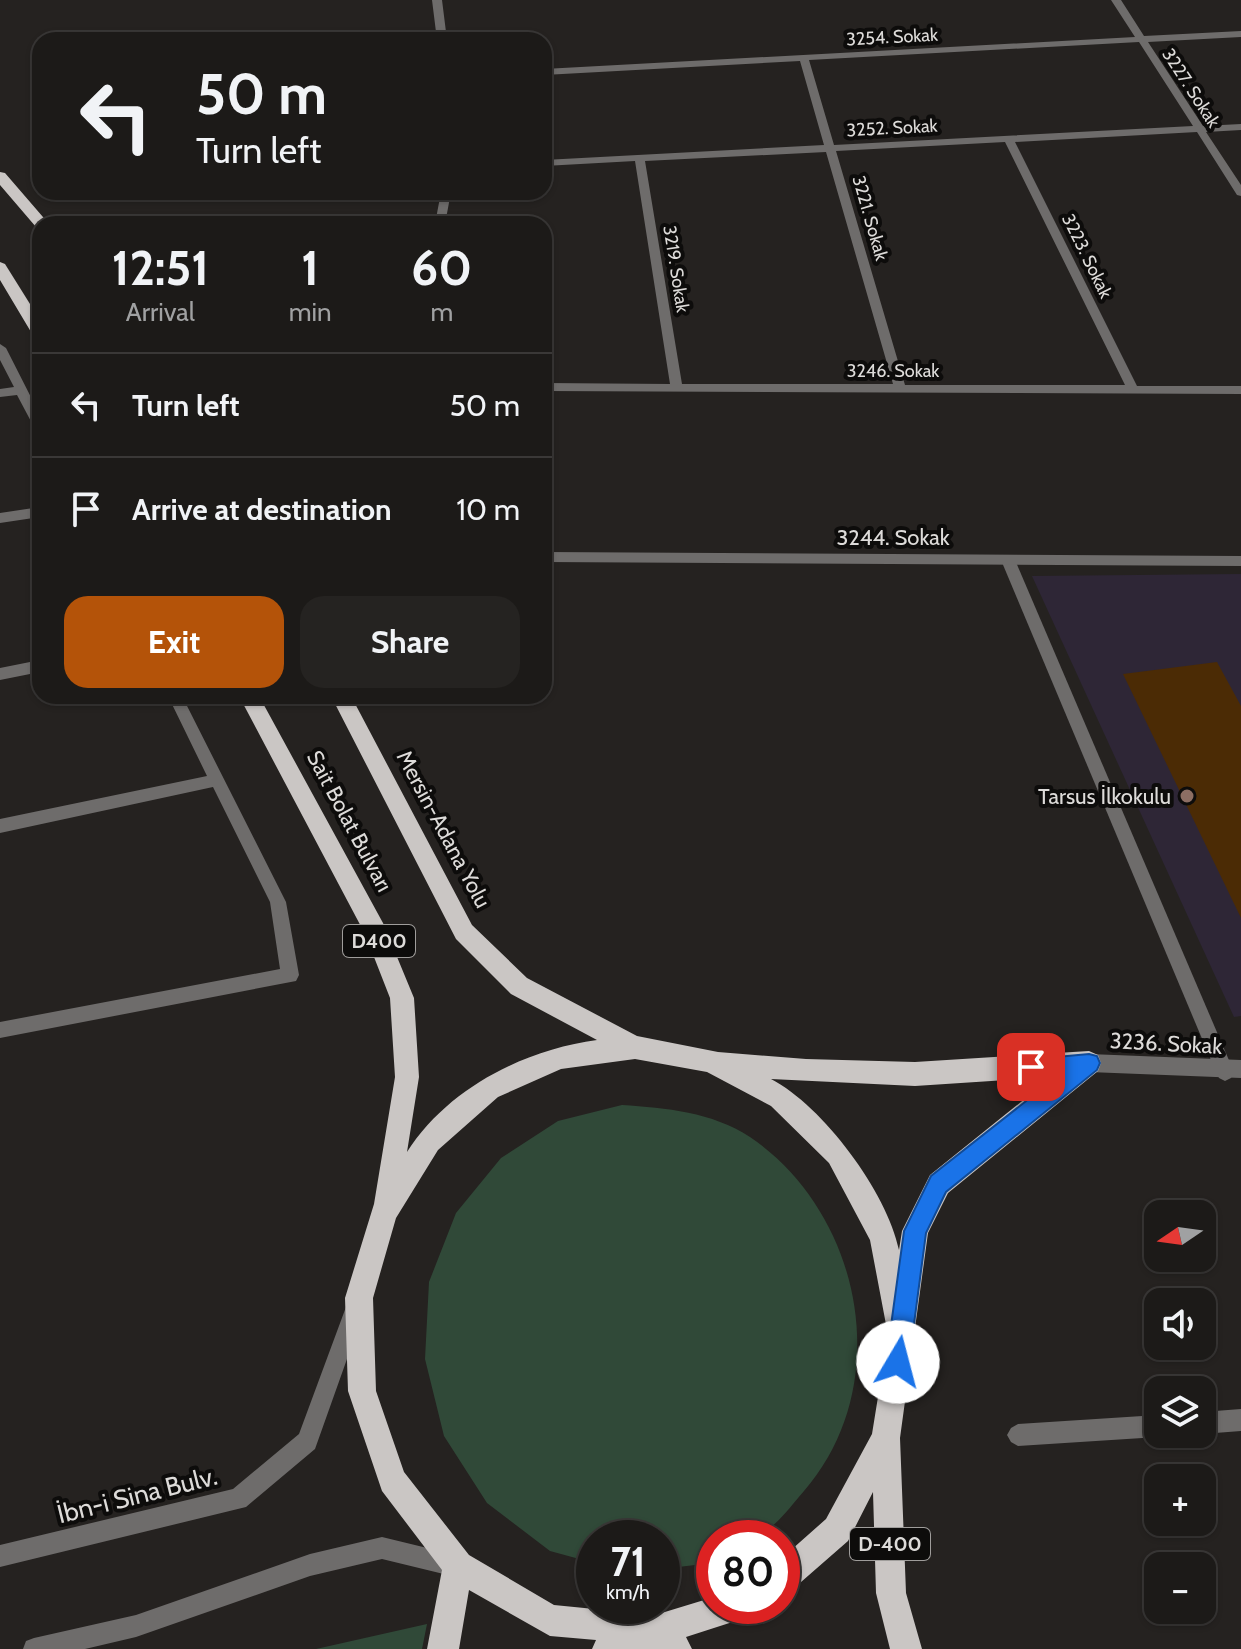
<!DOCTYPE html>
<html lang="en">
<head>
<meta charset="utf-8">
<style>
	:root { --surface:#1c1a18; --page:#252321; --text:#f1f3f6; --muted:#a0a1a2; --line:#3a3837; --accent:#b45309 }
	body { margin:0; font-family:Cabin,sans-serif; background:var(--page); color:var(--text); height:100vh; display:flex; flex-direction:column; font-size:30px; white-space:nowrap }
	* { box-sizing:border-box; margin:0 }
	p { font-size:26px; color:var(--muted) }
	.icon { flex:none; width:44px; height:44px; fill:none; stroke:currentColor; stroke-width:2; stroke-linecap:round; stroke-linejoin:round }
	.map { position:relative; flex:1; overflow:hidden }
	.sheet { position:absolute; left:32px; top:216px; width:520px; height:488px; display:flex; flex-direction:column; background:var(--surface); border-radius:24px; box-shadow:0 2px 6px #0004,0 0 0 2px var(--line) }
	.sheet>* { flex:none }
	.hud { position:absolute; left:32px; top:32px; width:520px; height:168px; border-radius:24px; box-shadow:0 2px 6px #0004,0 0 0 2px var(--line); background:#1c1a18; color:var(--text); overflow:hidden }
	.needle { width:52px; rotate:257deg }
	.buttons { position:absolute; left:1144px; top:1200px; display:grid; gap:16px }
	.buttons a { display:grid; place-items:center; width:72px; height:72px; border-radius:16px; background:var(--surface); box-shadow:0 2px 6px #0004,0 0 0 2px var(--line); font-size:40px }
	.speed { position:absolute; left:576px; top:1520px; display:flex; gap:16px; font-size:40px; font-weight:700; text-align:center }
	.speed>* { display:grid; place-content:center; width:104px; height:104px; border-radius:50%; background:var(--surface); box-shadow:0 2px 6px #0004,0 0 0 2px var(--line); line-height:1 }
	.speed small { font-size:20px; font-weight:400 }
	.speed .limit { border:12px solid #d22; background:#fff; color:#111 }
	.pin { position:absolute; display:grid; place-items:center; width:68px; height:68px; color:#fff; margin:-34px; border-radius:16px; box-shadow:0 4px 12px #0006 }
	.me { position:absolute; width:88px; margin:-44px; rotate:8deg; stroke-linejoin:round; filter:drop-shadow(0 0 6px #0008) }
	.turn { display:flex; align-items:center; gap:28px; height:168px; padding:0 32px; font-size:36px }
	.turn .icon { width:104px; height:104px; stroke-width:2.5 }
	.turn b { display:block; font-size:56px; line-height:68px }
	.eta { display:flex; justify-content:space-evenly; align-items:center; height:136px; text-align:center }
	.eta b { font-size:48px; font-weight:700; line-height:56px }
	.button { display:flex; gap:16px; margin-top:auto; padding:16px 32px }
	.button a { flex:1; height:92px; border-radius:24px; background:var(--accent); color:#fff; font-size:32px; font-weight:700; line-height:92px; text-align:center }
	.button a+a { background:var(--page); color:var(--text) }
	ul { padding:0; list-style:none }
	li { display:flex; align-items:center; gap:24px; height:104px; padding:0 32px; border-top:2px solid var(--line) }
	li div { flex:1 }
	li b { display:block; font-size:30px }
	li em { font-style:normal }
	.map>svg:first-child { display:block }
	.education { fill:#2e2636 }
	.green { fill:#304938 }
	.building { fill:#4b2b05 }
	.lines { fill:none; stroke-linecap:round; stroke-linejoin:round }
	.service { fill:#6e6c6b; fill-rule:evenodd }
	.minor { fill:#6e6c6b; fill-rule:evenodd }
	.tertiary { fill:#6e6c6b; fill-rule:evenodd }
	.trunk { fill:#cac6c4; fill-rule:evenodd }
	.route { fill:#1a73e8; stroke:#114b97; stroke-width:2 }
	.education-dot { fill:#8d6e63; stroke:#0d0c0b; stroke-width:3 }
	.labels { text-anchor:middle; stroke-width:8; stroke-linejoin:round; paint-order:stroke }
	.far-street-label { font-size:18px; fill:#dddbd9; stroke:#0d0c0b }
	.shield { fill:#0d0c0b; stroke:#9f9d9b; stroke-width:2 }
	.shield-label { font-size:20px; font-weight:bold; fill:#dddbd9 }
	.street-label { font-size:22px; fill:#dddbd9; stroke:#0d0c0b }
	.poi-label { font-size:22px; fill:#dddbd9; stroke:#0d0c0b; text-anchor:end }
	.near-street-label { font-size:26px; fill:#dddbd9; stroke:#0d0c0b }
</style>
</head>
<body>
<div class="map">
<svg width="1241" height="1649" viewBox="0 0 1241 1649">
	<rect width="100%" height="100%" fill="#252220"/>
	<!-- education -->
	<path class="education" d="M1241,574V1016L1234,1017L1032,576Z"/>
	<!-- green -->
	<path class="green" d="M622,1105C666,1108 712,1112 750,1137C863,1214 896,1385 804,1491C770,1531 769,1538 714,1538V1559L703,1564L662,1569V1538H594V1563L550,1551L487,1503L444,1436L425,1359L429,1282L456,1213L501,1158L558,1121Z
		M427,1624L422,1649H316Z"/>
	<!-- building -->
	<path class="building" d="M1217,662L1241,706V918L1123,674Z"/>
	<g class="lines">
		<!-- service -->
		<path class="service" d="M1008,555L1015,560L1234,1072L1231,1078L1225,1081L1219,1078L1216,1072L1001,560Z"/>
		<!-- minor -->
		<path class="minor" d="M1111,0H1121L1144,36L1241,31V37L1148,42L1203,126L1241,124V130L1206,132L1241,185V196L1237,195L1197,132L1015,142L1137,386H1241V394L544,391V383L670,384L635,161L544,166V160L824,145L800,61L544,75V69L1135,37ZM1139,42L1193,126L834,145L809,60ZM1005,142L1125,385H905L836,151ZM826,152L893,384H682L645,161Z
			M0,344L6,348L40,415V431L34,427L17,395L0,397V389L14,387L0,360Z
			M40,507V517L0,523V513Z
			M544,552L1241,556V566L544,562Z
			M40,660V672L0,680V668Z
			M168,696H182L286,902L299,975L296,981L0,1038V1022L280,969L270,902L213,787L0,833V819L207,776Z
			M1089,1054L1241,1060V1078L1089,1072L1083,1069L1080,1063L1083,1057Z
			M1241,1409V1431L1202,1434V1412Z
			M1158,1415V1434H1164L1158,1437L1018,1446L1011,1442L1007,1435L1011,1428L1018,1424Z"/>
		<!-- tertiary -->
		<path class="tertiary" d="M432,0H442L447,40H437Z
			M441,192H451L445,224H435Z
			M353,1304L360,1307L363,1314L315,1449L246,1507L0,1567V1545L233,1489L299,1434L346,1307Z
			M382,1537L456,1555L464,1558L467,1566L464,1574L456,1577L382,1559L310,1576L136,1637L85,1649H23L26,1641L34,1638L136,1615L310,1554Z"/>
		<!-- trunk -->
		<path class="trunk" d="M0,172L5,173L49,224L36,227L0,185Z
			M0,262L5,264L40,320V338L34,337L0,280Z
			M239,696H259L383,923L414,998L419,1077L407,1152C448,1088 524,1050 597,1040L511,994L456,939L331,696H351L472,925L527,978L637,1036L718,1052L806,1059L915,1062L1089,1051L1098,1055L1101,1063L1098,1071L948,1193L928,1233L900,1438L906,1593L922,1649H890L876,1593L873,1492L848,1541L793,1589L782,1593V1558L826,1519L872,1434L888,1335L870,1240L829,1163L771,1106L707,1072L635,1059L561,1069L498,1097L438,1150L396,1218L373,1298L376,1391L404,1472L469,1555L554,1605L655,1615L714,1597V1606H753L748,1617L686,1637L692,1649H592L596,1640L550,1636L469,1590L459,1649H427L442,1570L382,1491L348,1391L345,1298L374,1204L395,1077L390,998L365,934ZM1052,1077L930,1175L902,1231L899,1250C887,1192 823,1106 771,1079L915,1086Z"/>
	</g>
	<!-- route -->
	<path class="route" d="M1089,1054L1097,1056L1100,1063L1097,1070L946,1192L926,1233L909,1362L906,1371L898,1374L889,1371L886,1362L904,1231L931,1176L1059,1075L1024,1074L1021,1067L1024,1060Z"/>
	<!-- markers -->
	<circle class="education-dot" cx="1187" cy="796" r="8"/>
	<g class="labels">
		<!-- far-street labels -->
		<g class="far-street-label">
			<text transform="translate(892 37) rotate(-3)" y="6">3254. Sokak</text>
			<text transform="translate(1191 88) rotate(57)" y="6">3227. Sokak</text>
			<text transform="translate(892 128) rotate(-3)" y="6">3252. Sokak</text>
			<text transform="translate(870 218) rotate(74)" y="6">3221. Sokak</text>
			<text transform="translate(1087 256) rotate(64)" y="6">3223. Sokak</text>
			<text transform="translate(676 269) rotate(81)" y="6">3219. Sokak</text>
			<text x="893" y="377">3246. Sokak</text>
		</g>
		<!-- shield labels -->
		<g class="shield">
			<rect x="343" y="925" width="72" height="32" rx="6"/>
			<rect x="850" y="1528" width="80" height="32" rx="6"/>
		</g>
		<g class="shield-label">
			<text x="379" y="948">D400</text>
			<text x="890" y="1551">D-400</text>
		</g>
		<!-- street labels -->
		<g class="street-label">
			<text x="893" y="545">3244. Sokak</text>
			<text transform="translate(350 821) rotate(62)" y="8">Sait Bolat Bulvarı</text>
			<text transform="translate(444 829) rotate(62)" y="8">Mersin-Adana Yolu</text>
			<text transform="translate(1166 1043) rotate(3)" y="8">3236. Sokak</text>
		</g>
		<!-- poi labels -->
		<g class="poi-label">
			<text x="1171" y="804">Tarsus İlkokulu</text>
		</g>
		<!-- near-street labels -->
		<g class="near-street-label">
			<text transform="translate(137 1495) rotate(-14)" y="9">İbn-i Sina Bulv.</text>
		</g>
	</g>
</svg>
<div class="buttons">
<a><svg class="needle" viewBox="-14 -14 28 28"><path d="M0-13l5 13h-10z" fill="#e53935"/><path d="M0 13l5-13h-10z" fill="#a0a1a2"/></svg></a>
<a><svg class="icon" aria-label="sound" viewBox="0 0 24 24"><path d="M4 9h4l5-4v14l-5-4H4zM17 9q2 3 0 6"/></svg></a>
<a><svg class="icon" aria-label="layers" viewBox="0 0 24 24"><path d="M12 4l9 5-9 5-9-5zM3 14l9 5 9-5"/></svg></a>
<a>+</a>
<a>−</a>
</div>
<div class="speed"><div>71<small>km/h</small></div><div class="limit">80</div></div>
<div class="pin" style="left:1031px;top:1067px;background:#d93025"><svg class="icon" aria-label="arrive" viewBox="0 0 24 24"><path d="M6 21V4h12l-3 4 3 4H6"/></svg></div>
<svg class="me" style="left:898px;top:1362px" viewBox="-20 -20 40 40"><circle r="19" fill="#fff"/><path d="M0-13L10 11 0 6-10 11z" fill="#1a73e8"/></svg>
<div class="hud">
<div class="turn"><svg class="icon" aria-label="left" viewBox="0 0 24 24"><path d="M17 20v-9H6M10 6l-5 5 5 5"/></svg><div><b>50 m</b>Turn left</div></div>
</div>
<section class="sheet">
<div class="eta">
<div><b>12:51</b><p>Arrival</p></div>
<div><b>1</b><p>min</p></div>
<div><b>60</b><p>m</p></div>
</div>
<ul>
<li><svg class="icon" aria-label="left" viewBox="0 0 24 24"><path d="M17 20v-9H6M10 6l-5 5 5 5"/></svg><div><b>Turn left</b></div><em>50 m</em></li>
<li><svg class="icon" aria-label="arrive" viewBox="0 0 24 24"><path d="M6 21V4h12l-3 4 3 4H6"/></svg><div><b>Arrive at destination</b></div><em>10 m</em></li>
</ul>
<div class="button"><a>Exit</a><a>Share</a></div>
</section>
</div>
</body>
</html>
